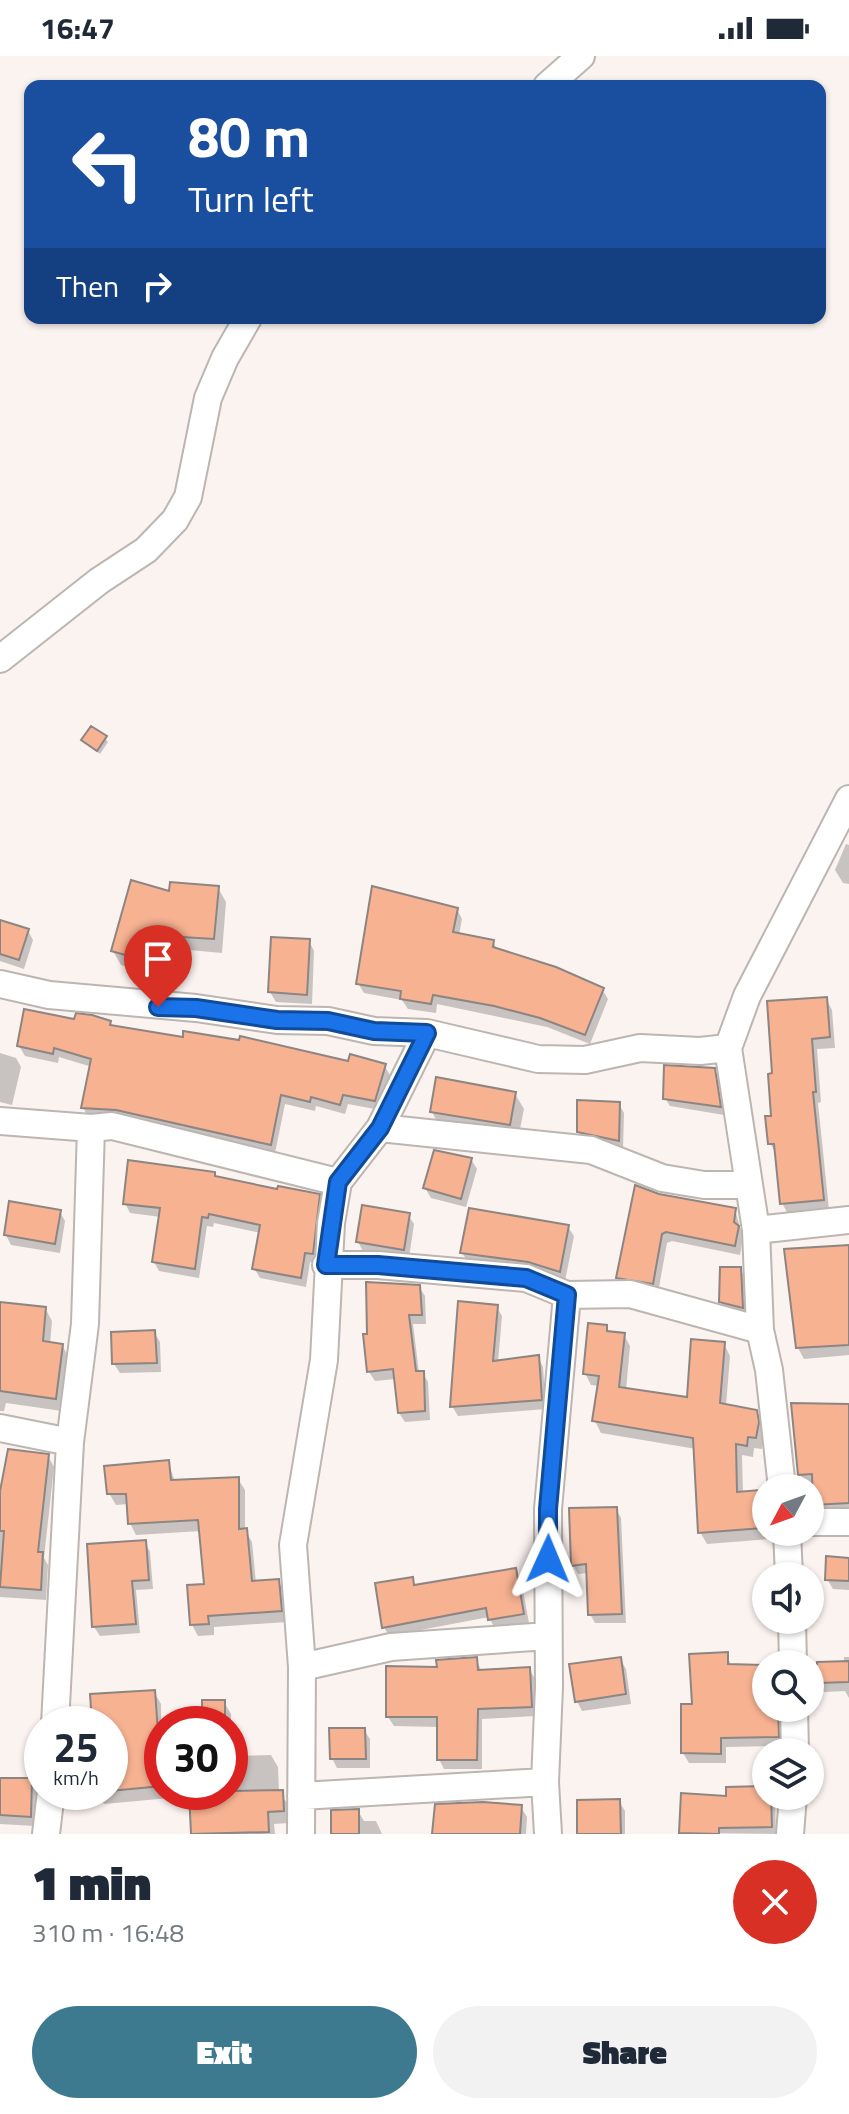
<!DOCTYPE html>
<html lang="en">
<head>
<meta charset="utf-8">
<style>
	:root { --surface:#fff; --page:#f2f2f3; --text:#1f2937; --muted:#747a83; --accent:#3d7a90 }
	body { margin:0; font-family:"Titillium Web",sans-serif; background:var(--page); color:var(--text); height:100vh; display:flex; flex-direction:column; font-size:30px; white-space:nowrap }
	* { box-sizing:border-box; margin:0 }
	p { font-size:26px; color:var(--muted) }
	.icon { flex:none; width:44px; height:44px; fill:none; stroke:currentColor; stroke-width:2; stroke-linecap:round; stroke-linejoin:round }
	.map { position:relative; height:1778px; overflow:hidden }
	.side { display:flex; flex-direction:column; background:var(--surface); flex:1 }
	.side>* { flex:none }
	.top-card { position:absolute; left:24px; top:24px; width:802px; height:244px; border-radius:16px; box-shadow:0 2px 6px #0004; background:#1a4fa0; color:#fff; overflow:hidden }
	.needle { width:52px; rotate:229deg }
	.fabs { position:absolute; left:752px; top:1418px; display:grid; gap:16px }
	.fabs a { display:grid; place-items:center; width:72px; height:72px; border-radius:50%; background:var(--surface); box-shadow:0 2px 6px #0004; font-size:40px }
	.speed { position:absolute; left:24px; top:1650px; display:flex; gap:16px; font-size:40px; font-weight:700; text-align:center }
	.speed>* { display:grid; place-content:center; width:104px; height:104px; border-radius:50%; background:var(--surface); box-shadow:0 2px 6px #0004; line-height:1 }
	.speed small { font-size:20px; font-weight:400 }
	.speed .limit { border:12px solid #d22; background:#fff; color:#111 }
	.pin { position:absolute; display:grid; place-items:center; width:68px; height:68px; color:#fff; margin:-82px -34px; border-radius:50% 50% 50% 0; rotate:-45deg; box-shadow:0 0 8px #0007 }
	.pin .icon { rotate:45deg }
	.me { position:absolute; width:88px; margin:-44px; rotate:1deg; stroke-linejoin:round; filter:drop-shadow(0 0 6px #0008) }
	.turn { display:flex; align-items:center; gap:28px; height:168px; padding:0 32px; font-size:36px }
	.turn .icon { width:104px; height:104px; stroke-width:2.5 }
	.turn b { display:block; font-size:56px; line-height:68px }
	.then { display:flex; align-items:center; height:76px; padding:0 32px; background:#0003; gap:16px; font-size:30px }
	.round { display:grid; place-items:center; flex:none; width:84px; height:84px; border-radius:42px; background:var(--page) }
	.summary { display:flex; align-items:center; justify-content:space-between; height:136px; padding:0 32px }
	h1 { font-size:48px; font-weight:800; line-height:60px }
	.cta { display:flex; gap:16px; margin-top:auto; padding:16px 32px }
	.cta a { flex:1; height:92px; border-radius:48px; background:var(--accent); color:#fff; font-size:32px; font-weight:800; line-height:92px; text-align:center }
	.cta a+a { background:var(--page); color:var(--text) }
	.status { display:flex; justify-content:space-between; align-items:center; height:56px; padding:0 40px; background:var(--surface); direction:ltr }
	.status svg { height:22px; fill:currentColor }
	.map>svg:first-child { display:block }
	.shadow { fill:#0003 }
	.building { fill:#f7b292; stroke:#8c8582; stroke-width:2 }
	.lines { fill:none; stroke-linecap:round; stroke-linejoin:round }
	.street-casing { stroke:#bcb5b2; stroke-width:30 }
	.street { stroke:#fff; stroke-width:26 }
	.route-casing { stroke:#114b97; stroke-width:20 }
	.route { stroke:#1a73e8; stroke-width:14 }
</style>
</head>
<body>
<div class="status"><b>16:47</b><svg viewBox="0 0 49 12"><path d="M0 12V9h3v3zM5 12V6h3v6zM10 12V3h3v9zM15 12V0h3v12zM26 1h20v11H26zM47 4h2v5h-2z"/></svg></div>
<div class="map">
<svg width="849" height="1778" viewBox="0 0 849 1778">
	<rect width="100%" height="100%" fill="#fbf3f0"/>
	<!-- shadow -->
	<path class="shadow" d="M105,682L108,686L100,698L84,684Z
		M846,788L849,789V828L843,827L835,814Z
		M218,832L226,846L222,897L189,894L183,926L121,909L113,895L171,838Z
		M457,853L462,863L459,879L493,886L498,895L602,933L608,943L590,988L547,971L437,948L436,957L408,953L402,944L364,937L358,927Z
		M0,866L28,875L33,884L24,913L0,905Z
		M309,885L314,895L312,948L276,946L270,936Z
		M826,943L832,954L835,992L817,993L821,1046L818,1047L829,1154L788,1158L782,1147L776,1098L770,1087L774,1019Z
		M76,965L110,966L113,971L384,1009L390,1019L380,1054L348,1048L345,1058L316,1050L315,1055L285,1048L275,1097L88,1061L83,1051L92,1011L59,1001L58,1007L25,1000L19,990Z
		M0,997L16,1002L21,1011L12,1049L0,1046Z
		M714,1014L719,1022L724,1059L670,1050L665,1042Z
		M515,1038L524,1053L518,1083L440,1071L432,1056Z
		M619,1048L624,1057L623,1093L584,1086L579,1076Z
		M471,1103L477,1113L466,1151L431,1142L425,1132Z
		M214,1118L217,1122L279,1136L318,1140L324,1149L318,1207L310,1206L306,1231L260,1222L254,1212L261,1177L214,1167L213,1171L207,1170L199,1222L159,1215L154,1206L161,1161L130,1157L125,1147Z
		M659,1140L735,1154L743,1181L740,1199L672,1185L667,1187L658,1237L623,1231L618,1221Z
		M60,1156L65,1165L60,1197L11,1189L6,1179Z
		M408,1159L414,1168L409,1202L363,1195L358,1186Z
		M568,1171L574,1180L565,1225L468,1206L462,1197Z
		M849,1191V1299L804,1303L798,1292Z
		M740,1213L746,1223L747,1261L727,1255L721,1246Z
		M419,1231L425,1240L426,1268H413L419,1317H423L428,1326L430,1364L405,1366L399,1357L396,1323L375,1325L369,1316Z
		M0,1248L45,1252L52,1265L50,1288L62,1289L69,1302L62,1355L6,1347L4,1355H0Z
		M496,1250L502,1260L498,1306L538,1301L543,1311L546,1353L458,1360L452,1350Z
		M606,1271L610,1277L624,1279L630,1290L626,1334L688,1343L724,1288L730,1300L726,1350L756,1356L763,1368L762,1393L754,1392L753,1401L742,1399L743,1438L759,1436L766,1448L769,1483L707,1488L700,1476L696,1393L601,1377L595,1365L600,1330L591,1329L585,1317Z
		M154,1276L160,1286L161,1316L120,1317L114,1308Z
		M849,1350V1457L821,1459L815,1448L814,1429H806L800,1418Z
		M48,1400L54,1411L44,1502L48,1509L46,1544L0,1541V1437Z
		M168,1406L175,1426L238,1423L245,1434V1474L252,1486L256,1527L278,1525L285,1537L287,1566L214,1571V1579L198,1580L192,1569L206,1530L201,1475L136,1479L130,1467L128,1448L116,1449L109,1437Z
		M616,1453L621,1462L626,1567H595L590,1558L588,1517L578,1518L573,1509Z
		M145,1486L150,1496L153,1533L136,1534L140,1577L100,1580L94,1571Z
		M849,1504V1534L833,1533L827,1523Z
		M515,1514L521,1524L529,1567L495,1573L489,1561L389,1580L384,1571L412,1524L416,1530Z
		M726,1598L732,1611H766V1652H781L784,1657L783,1690L726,1691V1707H689L683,1697L694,1650Z
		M844,1601H849V1642L845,1635L824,1636L819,1627L844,1607Z
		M476,1603L482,1616L529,1613L535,1623L536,1660L482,1663V1713H444L439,1703V1671L394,1670L388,1661L439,1613Z
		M620,1603L626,1613L631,1648L582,1655L577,1645Z
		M154,1636L161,1648L162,1736H230V1668H204L224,1646L231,1658V1700L271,1699L278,1711L279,1737L289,1749L290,1767L274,1768L275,1778H193L192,1740L104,1748L97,1736H110V1668H94Z
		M364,1674L370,1683V1712H337L332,1702Z
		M0,1724H31L36,1734L35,1770L0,1768Z
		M766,1732V1740L775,1742L776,1778L681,1777L729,1742Z
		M619,1745L625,1755V1778H579Z
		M521,1751L527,1761L526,1778H434Z
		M358,1755L364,1765H376L382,1778H333Z"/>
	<!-- building -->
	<path class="building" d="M91,670L107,680L97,695L81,684Z
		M131,824L169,835L170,826L219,830L214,883L182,881L176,913L111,895Z
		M372,830L458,852L453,876L494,884L493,891L556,911L604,932L585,979L540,962L494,950L433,939L431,948L400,943L401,935L356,928Z
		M0,864L29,873L19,904L0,898Z
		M271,881L310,883L307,939L268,936Z
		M827,941L830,981L812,983L816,1036H813L824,1144L780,1148L774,1088H768L765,1060H771L768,1018L772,1017L767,945Z
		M24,953L74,963L76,957L92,959L111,965L110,969L183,981V975L239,984L240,980L348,1005L350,998L386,1008L375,1045L343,1039L340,1049L311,1041L310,1046L281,1039L271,1089L116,1054L81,1052L91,1003L54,992L53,998L17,990Z
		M664,1009L715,1012L721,1051L663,1043Z
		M436,1021L516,1036L510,1069L430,1056Z
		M577,1044L620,1046L619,1085L577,1076Z
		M434,1094L472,1102L461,1143L423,1132Z
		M128,1104L215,1116V1120L277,1133L278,1130L320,1138L313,1198L305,1197L301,1222L252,1213L260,1169L209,1158L208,1162L202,1161L195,1213L152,1206L160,1152L123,1148Z
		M635,1129L659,1138L736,1152L734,1166L739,1170L735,1190L666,1176L662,1178L653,1228L616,1222Z
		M9,1145L61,1154L55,1188L4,1179Z
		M362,1149L410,1157L404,1194L356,1186Z
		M469,1152L569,1169L560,1216L528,1206L460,1197Z
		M849,1189V1289L796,1292L784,1193Z
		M720,1211H741L743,1252L719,1246Z
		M366,1226L420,1229L422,1259H409L416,1315H424L425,1355L398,1357L393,1313L367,1316L363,1278H367Z
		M458,1245L498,1249L493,1305L539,1299L542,1344L450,1351Z
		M0,1246L46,1251L43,1285L63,1288L56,1343L0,1335Z
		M588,1267L607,1269V1275L625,1277L619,1331L687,1341L691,1283L725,1286L720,1347L757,1354L759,1366L756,1382L748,1381L747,1390L736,1388L737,1436L760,1434L763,1472L698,1477L693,1382L592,1365L599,1320L583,1318Z
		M155,1274L157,1307L112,1308L111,1276Z
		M791,1347L849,1348V1447L813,1449L812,1418L798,1419Z
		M8,1393L49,1398L38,1496H43L41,1534L0,1531L4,1475H0V1435Z
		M169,1404L171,1424L239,1421V1473L247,1472L252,1525L279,1523L282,1555L208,1560L209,1568L190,1569L187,1529L204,1528L198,1464L128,1468L126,1438H107L104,1410Z
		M617,1451L622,1558L588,1559L586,1508L571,1510L569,1452Z
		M146,1484L149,1524L132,1525L136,1568L92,1571L87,1488Z
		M826,1500L849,1502V1525L825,1524Z
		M516,1512L524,1558L488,1564L486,1552L382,1572L375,1527L413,1521L414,1529Z
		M728,1596V1608L766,1609V1652H778L779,1681L721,1682V1698L681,1697V1648H692L689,1598Z
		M477,1601L478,1614L530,1611L532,1651L478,1653L477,1704H437V1661H386V1610L437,1611L436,1604Z
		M621,1601L626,1638L575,1646L569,1608Z
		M849,1605V1626L817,1627V1606Z
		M155,1634L159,1690L162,1689V1730L110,1735V1668H92L90,1638Z
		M202,1644H225V1668H202Z
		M329,1672H365L366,1703H330Z
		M0,1722H32L31,1761L0,1759Z
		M766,1730V1740H771L772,1771L719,1772V1778L679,1777L681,1737L726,1740V1731Z
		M283,1734L284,1755L268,1756L269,1776L191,1778L189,1736Z
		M620,1743L621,1778H577V1744Z
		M483,1746L522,1749L520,1778H432L435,1748Z
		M359,1753V1778H331V1754Z"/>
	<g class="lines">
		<!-- street casing -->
		<g class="street-casing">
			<path id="street" d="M547,30L581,0
				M0,603L99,525L146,494L175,464L188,441L208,342L225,302L248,262
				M0,928L49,939L196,952L277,964L328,965L374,975L427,977L538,1003L585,1004L640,992L700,995L728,992
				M0,1065L91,1072L112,1070L338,1126
				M380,1072L591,1094L662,1122L704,1129H749
				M756,1174L849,1164
				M326,1209H378L526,1222L567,1239L630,1238L760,1274
				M0,1372L70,1386
				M782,1432L769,1314L760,1274L756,1174L728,992L747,940L849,743
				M810,1466H849
				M787,1476L789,1520
				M792,1564L793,1608
				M302,1611L391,1591L548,1580
				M794,1652L795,1696
				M55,1668L70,1386L85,1268L91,1072
				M301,1740L545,1726
				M46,1778L51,1736
				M301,1778L302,1611L293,1489L324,1304L331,1167L338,1126L380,1072L427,977
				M548,1778L545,1726L549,1631L548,1453L567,1239
				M790,1778L793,1740"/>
		</g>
		<!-- street -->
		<use href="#street" class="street"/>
	</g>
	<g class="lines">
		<!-- route casing -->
		<g class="route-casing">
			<path id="route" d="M158,951L196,952L277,964L328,965L374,975L427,977L380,1072L338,1126L326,1209H378L526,1222L567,1239L548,1453V1503"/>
		</g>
		<!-- route -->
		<use href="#route" class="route"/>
	</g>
</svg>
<div class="fabs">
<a><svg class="needle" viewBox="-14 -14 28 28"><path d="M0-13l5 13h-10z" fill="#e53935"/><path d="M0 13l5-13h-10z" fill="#747a83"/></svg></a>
<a><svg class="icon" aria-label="sound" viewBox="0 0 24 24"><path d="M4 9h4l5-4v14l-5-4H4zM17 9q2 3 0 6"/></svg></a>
<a><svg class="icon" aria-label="search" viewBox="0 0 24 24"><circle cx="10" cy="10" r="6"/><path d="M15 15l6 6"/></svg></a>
<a><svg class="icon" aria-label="layers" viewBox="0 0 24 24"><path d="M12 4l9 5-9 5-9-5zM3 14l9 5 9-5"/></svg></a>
</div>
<div class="speed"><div>25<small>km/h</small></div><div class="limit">30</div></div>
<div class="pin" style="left:158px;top:951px;background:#d93025"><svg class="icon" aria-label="arrive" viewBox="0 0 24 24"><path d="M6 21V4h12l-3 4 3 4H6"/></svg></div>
<svg class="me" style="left:548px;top:1503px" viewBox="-20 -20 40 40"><path d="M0-17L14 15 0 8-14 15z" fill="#1a73e8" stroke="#fff" stroke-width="4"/></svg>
<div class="top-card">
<div class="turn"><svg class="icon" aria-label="left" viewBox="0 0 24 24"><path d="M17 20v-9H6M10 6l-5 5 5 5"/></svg><div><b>80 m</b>Turn left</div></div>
<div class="then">Then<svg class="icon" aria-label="right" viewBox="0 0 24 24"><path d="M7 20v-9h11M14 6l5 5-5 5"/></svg></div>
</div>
</div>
<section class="side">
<div class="summary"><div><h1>1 min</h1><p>310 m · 16:48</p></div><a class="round" style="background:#d93025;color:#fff"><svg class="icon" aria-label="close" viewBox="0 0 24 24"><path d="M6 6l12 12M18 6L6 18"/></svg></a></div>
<div class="cta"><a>Exit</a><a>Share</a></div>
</section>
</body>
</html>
